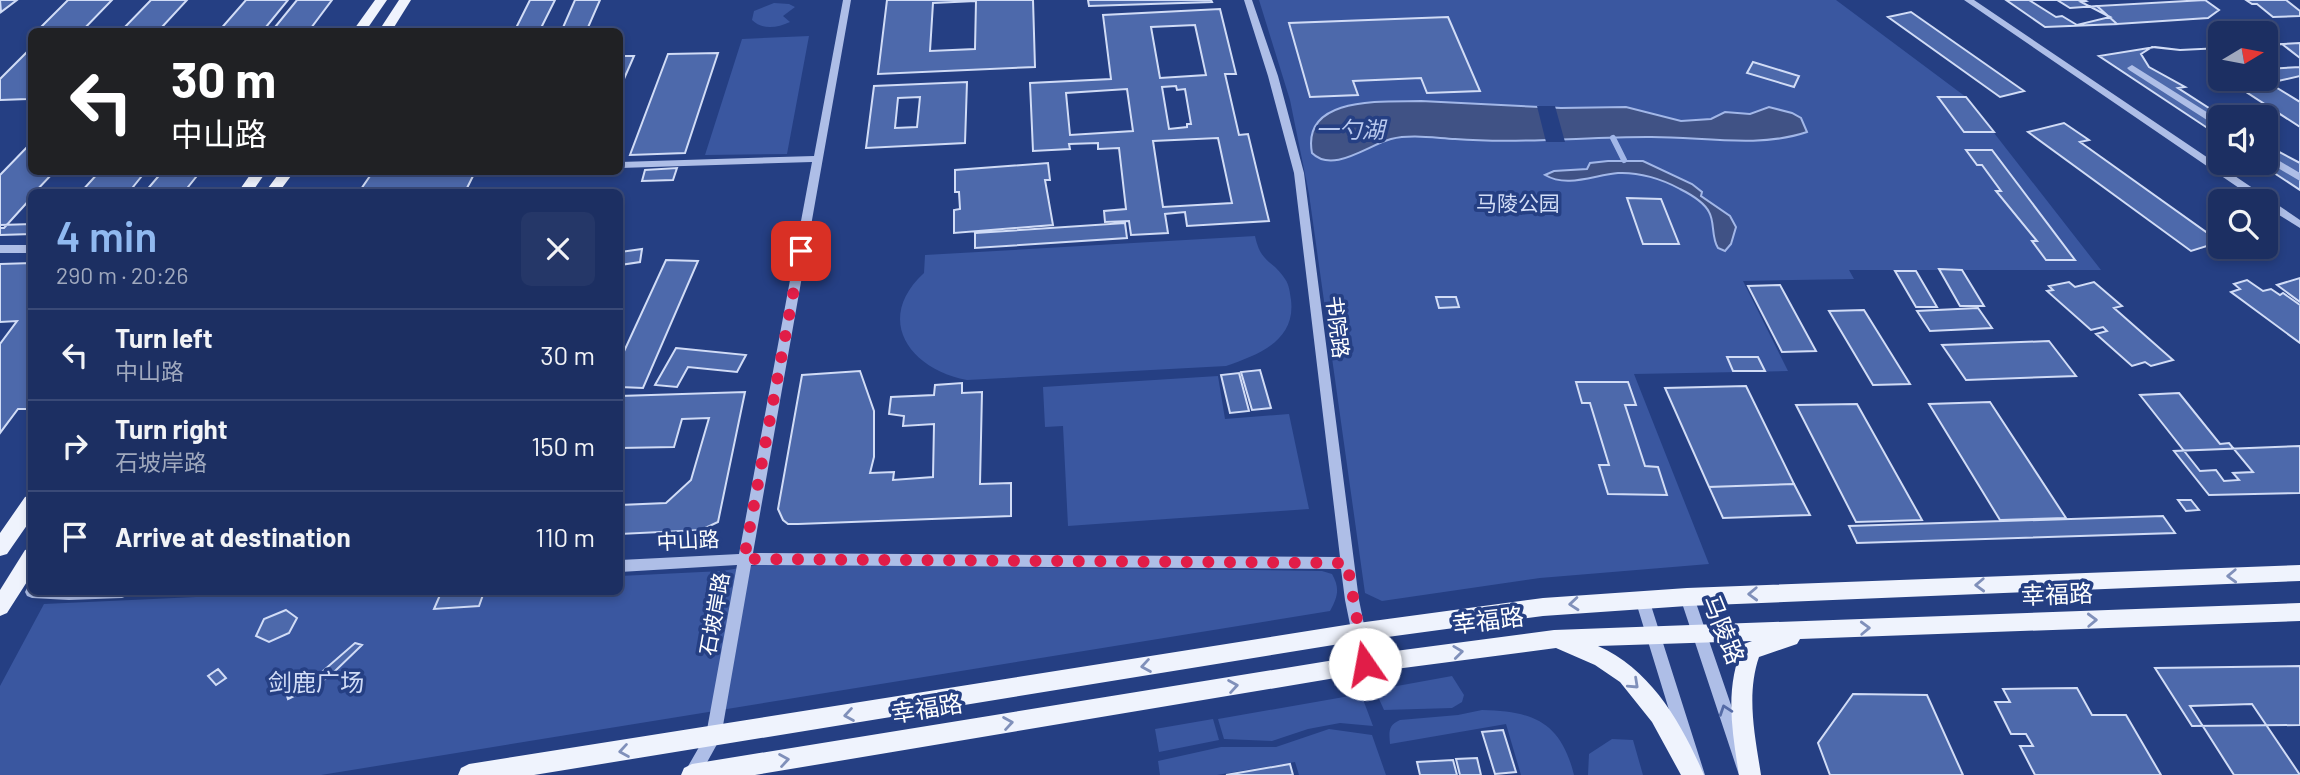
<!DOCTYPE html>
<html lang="en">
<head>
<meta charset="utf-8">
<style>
	:root { --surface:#1c2f62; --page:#253768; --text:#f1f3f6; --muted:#a0a9be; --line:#3a4a77; --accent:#90b9f0 }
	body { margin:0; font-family:Barlow,"Noto Sans SC",sans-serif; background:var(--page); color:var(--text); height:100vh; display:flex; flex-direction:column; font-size:26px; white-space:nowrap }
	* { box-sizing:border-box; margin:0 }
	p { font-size:23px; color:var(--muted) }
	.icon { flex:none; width:38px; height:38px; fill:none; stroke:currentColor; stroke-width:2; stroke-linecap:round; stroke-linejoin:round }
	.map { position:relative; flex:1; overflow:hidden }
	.sheet { position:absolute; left:28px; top:189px; width:595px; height:406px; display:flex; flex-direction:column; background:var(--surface); border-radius:10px; box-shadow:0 4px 10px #0003,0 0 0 2px var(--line) }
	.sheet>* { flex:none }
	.guide { position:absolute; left:28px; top:28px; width:595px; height:147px; border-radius:10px; box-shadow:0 4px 10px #0003,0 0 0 2px var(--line); background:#202124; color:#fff; overflow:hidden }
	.needle { width:46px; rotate:80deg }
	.buttons { position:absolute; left:2208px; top:21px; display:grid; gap:14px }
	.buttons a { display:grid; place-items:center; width:70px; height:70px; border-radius:10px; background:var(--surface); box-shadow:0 4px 10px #0003,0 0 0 2px var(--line); font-size:35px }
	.pin { position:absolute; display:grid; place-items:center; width:60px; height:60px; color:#fff; margin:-30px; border-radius:14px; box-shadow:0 4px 10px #0006 }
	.me { position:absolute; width:77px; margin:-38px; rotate:348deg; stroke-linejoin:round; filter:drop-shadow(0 0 5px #0008) }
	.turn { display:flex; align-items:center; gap:24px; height:147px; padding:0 28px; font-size:32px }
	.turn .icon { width:91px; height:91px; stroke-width:2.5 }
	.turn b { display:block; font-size:49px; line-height:60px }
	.round { display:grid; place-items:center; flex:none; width:74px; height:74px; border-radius:10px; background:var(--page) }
	.overview { display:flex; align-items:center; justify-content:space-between; height:119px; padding:0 28px }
	h1 { font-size:42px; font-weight:600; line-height:52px; color:var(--accent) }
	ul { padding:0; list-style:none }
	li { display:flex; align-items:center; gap:21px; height:91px; padding:0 28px; border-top:2px solid var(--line) }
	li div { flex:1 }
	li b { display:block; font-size:26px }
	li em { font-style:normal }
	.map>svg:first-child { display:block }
	.green { fill:#3a57a0 }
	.water { fill:#405285; stroke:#a2b7e8; stroke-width:2 }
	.pier { fill:#253f83 }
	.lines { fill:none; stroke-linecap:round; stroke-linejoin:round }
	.stream { stroke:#a2b7e8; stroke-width:6 }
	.building { fill:#4d69ab; stroke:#d1dcf6; stroke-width:2; fill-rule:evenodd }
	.minor { fill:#aebee7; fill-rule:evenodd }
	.major { fill:#eff3fd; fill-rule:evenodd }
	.oneway { stroke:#8090ba }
	.oneway2 { stroke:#556ba6 }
	.route { stroke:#e11d48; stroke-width:12; stroke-dasharray:0 21.6 }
	.labels { text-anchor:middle; stroke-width:7; stroke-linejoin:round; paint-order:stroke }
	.park-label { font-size:21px; fill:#d1dcf6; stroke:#253f83 }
	.street-label { font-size:21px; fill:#fff; stroke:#253f83 }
	.water-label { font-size:23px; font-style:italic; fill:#b9c9ef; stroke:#253f83 }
	.near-street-label { font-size:24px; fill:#fff; stroke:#253f83 }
	.near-park-label { font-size:24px; fill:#d1dcf6; stroke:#253f83 }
</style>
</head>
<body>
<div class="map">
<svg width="2300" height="775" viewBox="0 0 2300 775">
	<rect width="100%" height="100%" fill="#253f83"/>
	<!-- green -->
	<path class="green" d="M1259,0H1836L1966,97L2101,270H1849L1854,279L1743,281L1788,371L1634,374L1709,564L1540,578L1382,601L1365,593L1309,194L1290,100Z
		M774,3L789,4L795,7L783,16L790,22C777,28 762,30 752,20L754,11Z
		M809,36L787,154L705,155L742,39Z
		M1255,236C1261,264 1272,259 1285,279C1289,284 1290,293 1291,300C1296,341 1258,355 1226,366L967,380C909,369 874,319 924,273L925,255Z
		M1218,376L1225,419L1289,414L1309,509L1068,526L1063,426L1045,427L1043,387Z
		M763,564L1322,571L1332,574C1340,588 1338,597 1330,611L321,775H0V686L44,604L303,592H620V576L722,571Z
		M1452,676L1464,695L1462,702L1452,708L1384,710L1375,690Z
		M1361,694L1373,726L1340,723L1308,729L1272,741L1224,739L1218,719Z
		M1482,710C1533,711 1561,722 1574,775H1521L1506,724L1390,744C1389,732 1388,725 1400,720L1458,715Z
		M1213,719L1219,740L1159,752L1155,729Z
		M1329,729L1372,735L1386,775H1299L1295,762L1217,775H1160L1158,761L1221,747H1276Z
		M1612,739L1633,740L1643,775H1588L1589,754Z"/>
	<!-- water -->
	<path class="water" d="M1421,101L1561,108L1626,107L1681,121L1711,119L1725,112L1750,114L1769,107L1792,113L1801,118L1807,132C1757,149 1698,136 1647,137C1583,137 1519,144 1455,139C1435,138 1411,134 1391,139C1368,145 1333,174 1312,153C1301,95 1385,102 1421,101Z
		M1608,161H1643L1692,184L1702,192L1701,196L1730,216L1736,227L1731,244L1725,251L1718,248C1711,237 1715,222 1709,212C1704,202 1690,194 1680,189C1662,179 1639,172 1618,173C1594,175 1567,188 1545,175L1554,171L1587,169L1590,163Z"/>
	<!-- pier -->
	<path class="pier" d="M1537,106H1555L1565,142H1546Z"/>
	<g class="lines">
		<!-- stream -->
		<path class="stream" d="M1613,138L1624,160"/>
	</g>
	<!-- building -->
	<path class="building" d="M0,0H17L1,12Z
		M68,0H112L81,32H36Z
		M151,0H187L162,27H178L174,32L121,31Z
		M246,0H288L262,32H218Z
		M297,0H332L308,32H271Z
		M530,0H555L539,32H514Z
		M575,0H600L586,32H561Z
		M887,0H1033L1035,67L878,74ZM976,1L975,49L930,51L933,3Z
		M1088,0H1211L1212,2L1089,6Z
		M2006,0H2057L2070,8L2097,6L2117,24L2045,27Z
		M2029,0H2084L2086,1L2081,2L2110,17L2077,25L2062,16L2056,17Z
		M2205,0L2219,10L2208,18L2117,24L2097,6Z
		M2246,0H2286L2300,11V16L2273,17L2257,4H2252Z
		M1220,9L1236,74H1225L1239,135L1248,134L1269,221L1187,226L1185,212L1165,214L1168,233L1131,235L1129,221L1105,222L1104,211L1126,209L1119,148L1098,149V143L1069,144L1070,149L1033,151L1030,83L1111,79L1103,15ZM1195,25L1206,75L1160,78L1151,27ZM1176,86L1177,90L1185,89L1191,124H1187V127L1169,129L1162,87ZM1127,89L1133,131L1070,135L1066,93ZM1218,138L1232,203L1163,207L1153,141Z
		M1911,12L2024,91L2000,97L1888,17Z
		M1448,17L1480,91L1427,93L1421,78L1353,81L1358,95L1310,97L1289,23Z
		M2300,43V190L2259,163H2266V117H2221V137L2099,56L2155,47L2180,50L2221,48V79H2266V45Z
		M2282,44L2300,58V67L2266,69V45Z
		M32,47V96L28,99L0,100V79Z
		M2152,47L2180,50L2221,48V71H2214L2221,76V79H2226L2300,127V163L2266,145V117H2223L2178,88L2185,87L2149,67L2141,54Z
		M718,53L685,153L630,155L668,54Z
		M620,56H634L620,88Z
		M1753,62L1799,76L1794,87L1747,73Z
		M2300,76V102L2269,83Z
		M967,82L965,143L866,148L874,86ZM920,97L917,127L895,128L898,98Z
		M1938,97H1966L1994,132H1964Z
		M2064,123L2089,140L2080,142L2220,242L2191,251L2028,132Z
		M32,142V172H54L35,192H32V197L4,228H0V175Z
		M1966,150H1992L2075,260H2046L2032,241H2037L1996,191H2001L1982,165H1977Z
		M1048,163L1050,180H1045L1053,225L954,233V210L960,209L959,192H955V170Z
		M677,168L673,180L642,181L645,170Z
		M99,172H145L129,192H81Z
		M162,172H200L184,192H145Z
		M474,174L465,192H487H359L370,176Z
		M1627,198L1661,199L1679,244H1643Z
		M1125,223L1127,238L975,248V233Z
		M32,224V234L0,235V225Z
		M642,249L640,262L620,265V252Z
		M666,260L698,261L643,388L620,387V360Z
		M32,263V409H18L0,433V344L17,321L0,322V264Z
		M1939,269L1962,270L1984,306H1960Z
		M1895,271H1916L1937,307H1916Z
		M2300,278V302L2277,285Z
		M2247,280L2263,291L2271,289L2280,295L2283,293L2300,305V343L2231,292L2240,289L2234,284Z
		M2069,282L2075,287L2094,282L2122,306L2114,308L2173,360L2151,366L2145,362L2132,366L2096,334L2107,331L2103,327L2091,330L2047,291L2053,290L2049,286Z
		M1780,285L1816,351L1782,352L1748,286Z
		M1436,297H1456L1459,307L1439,308Z
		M1978,308L1992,328L1930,331L1917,311Z
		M1864,310L1910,384L1873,385L1829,311Z
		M2049,341L2076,376L1966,380L1942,345Z
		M676,348L746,355L737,372L688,367L677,387L655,385Z
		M1727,357H1758L1765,371H1733Z
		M1260,370L1271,408L1252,410L1241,372Z
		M860,371L874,411V457L870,473L894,472L893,480L933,477L934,424L903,426L904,416L889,414L891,397L934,395L935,385L962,383V393L982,392L980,484L1011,483V516L798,524H788L783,520L778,509L802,375Z
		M1239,373L1249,411L1230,413L1221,375Z
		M1576,382H1628L1636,405H1625L1645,466L1658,467L1667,495L1608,494L1599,465H1609L1590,403H1582Z
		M1746,386L1794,484L1709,487L1665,388Z
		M745,392L718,522L701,530L620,534V505L666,503L691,480L709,418L682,419L674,447L620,448V396Z
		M2179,393L2220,444L2229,443L2253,472L2233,473L2239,480L2224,481L2216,470L2200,471L2140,395Z
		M1990,402L2066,518L2000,520L1929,404Z
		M1857,404L1922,520L1856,522L1796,405Z
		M2300,446V493L2209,495L2174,451Z
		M1794,484L1810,515L1723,518L1709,487Z
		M2178,500H2191L2199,510L2186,511Z
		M2163,516L2175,533L1857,543L1849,526Z
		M484,592L479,606L434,609L440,595Z
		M286,610L297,618L289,633L269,642L256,636L264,619Z
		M355,643L362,645L332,674L317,685L288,699L286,693L315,678Z
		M2300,666V725L2192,726L2155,668Z
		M218,669L226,678L216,685L208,676Z
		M2077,688L2092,715H2126L2161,775H2035L2020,746H2033L2026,734H2011L1995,702H2010L2003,689Z
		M1853,694L1927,695L1963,775H1830L1818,743Z
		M2252,704L2300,775H2234L2190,706Z
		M1503,730L1516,772L1495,774L1482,732Z
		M1477,758L1481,775H1460L1456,759Z
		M1453,760L1457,775H1420L1417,762Z
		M1290,764L1293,775H1226Z"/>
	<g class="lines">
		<!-- minor -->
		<path class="minor" d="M843,0H851L753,553L1340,557L1294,173L1268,76L1244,0H1252L1278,76L1304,173L1359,600L1372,664L1370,669L1365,670L1360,669L1358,664L1345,600L1341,569L751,565L721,737L700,775H683L706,735L737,565L620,572V560L739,554L812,162L620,168V162L814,156Z
			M1964,0H1974L2269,199L2300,220V228L2266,207V201H2258Z
			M2132,65L2221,121V129L2129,70L2127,68Z
			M2266,153L2300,173V181L2266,161Z
			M361,172H401C392,178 370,178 361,172Z
			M0,245H32V253H0Z
			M32,586V592H129L127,596L122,598L69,600L32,598L27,596L25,592L27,588Z
			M1687,591L1692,593L1694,597L1755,775H1739L1680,597L1682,593Z
			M1642,593L1647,595L1649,599L1705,775H1689L1635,599L1637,595Z"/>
		<!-- major -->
		<path class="major" d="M375,0H387L365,32H352Z
			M399,0H411L391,32H378Z
			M252,172H266L252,192H238Z
			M280,172H294L279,192H265Z
			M32,495V518L7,554L0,556V533L25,497Z
			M32,548V574L7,613L0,616V590L25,550Z
			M2300,565V581L1687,606L1543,616L1358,641L534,775H458L461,768L469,764L1358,623L1543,598L1687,588Z
			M2300,603V621L1800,639L1797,644L1759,657C1746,695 1755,736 1761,775H1739C1732,731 1724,686 1744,644L1752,641L1598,646C1651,669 1682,724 1704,775H1681L1652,722L1620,682L1595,665L1556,648L1365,673L755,775H681L684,768L692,764L1365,655L1554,630Z"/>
	</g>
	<!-- one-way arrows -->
	<defs><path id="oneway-chevron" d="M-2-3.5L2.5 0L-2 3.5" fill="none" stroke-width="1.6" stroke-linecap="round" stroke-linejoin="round" transform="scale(1.75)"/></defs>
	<g class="oneway">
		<use href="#oneway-chevron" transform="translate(2232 576) rotate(178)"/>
		<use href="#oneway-chevron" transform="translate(1980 585) rotate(178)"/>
		<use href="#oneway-chevron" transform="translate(1753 594) rotate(178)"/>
		<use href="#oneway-chevron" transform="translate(1574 604) rotate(175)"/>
		<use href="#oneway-chevron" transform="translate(2092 620) rotate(-2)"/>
		<use href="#oneway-chevron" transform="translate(1865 628) rotate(-2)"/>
		<use href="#oneway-chevron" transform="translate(1458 652) rotate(-7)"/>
		<use href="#oneway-chevron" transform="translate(1146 666) rotate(171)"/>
		<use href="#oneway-chevron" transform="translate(1634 684) rotate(43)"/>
		<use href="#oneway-chevron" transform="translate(1233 686) rotate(-9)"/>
		<use href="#oneway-chevron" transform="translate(849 715) rotate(171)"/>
		<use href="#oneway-chevron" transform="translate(1008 723) rotate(-9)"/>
		<use href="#oneway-chevron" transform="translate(624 751) rotate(171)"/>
		<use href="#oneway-chevron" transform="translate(784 760) rotate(-9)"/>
	</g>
	<use class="oneway2" href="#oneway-chevron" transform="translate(1725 710) rotate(-109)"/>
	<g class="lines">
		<!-- route -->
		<path class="route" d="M801,251L744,559L1347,563L1365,664"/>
	</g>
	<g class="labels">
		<!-- park labels -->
		<g class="park-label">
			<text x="1518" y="211">马陵公园</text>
		</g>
		<!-- street labels -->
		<g class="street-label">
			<text transform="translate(1337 327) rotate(83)" y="7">书院路</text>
			<text transform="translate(688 541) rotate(-3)" y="7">中山路</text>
			<text transform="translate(715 614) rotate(-80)" y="7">石坡岸路</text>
		</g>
		<!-- water labels -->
		<g class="water-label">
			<text x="1350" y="138">一勺湖</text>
		</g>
		<!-- near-street labels -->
		<g class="near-street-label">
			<text transform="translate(2057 595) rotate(-2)" y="8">幸福路</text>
			<text transform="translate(1488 621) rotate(-7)" y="8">幸福路</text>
			<text transform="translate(1723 630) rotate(68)" y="8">马陵路</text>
			<text transform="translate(927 709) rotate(-9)" y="8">幸福路</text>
		</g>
		<!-- near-park labels -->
		<g class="near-park-label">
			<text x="316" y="691">剑鹿广场</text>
		</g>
	</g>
</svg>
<div class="buttons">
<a><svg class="needle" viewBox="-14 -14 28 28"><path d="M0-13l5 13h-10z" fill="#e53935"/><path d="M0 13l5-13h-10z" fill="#a0a9be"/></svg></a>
<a><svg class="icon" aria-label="sound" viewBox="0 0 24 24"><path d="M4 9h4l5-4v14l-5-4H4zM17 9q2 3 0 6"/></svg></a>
<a><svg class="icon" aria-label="search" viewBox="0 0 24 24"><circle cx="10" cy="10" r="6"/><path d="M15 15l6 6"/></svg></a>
</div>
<div class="pin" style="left:801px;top:251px;background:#d93025"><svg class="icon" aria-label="arrive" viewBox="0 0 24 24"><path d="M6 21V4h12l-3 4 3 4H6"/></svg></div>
<svg class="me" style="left:1365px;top:664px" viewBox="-20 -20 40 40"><circle r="19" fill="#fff"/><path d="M0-13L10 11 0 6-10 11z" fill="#e11d48"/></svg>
<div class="guide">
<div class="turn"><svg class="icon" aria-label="left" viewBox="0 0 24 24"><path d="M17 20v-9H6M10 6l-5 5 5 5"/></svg><div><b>30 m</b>中山路</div></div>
</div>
<section class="sheet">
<div class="overview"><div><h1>4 min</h1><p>290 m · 20:26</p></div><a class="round"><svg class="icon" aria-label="close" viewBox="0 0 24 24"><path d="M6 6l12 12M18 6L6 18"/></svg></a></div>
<ul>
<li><svg class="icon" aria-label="left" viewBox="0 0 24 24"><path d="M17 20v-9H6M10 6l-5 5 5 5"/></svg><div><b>Turn left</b><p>中山路</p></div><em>30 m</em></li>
<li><svg class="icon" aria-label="right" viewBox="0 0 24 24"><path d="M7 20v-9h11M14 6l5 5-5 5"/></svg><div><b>Turn right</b><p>石坡岸路</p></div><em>150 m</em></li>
<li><svg class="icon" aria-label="arrive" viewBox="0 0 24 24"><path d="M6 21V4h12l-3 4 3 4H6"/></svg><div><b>Arrive at destination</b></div><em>110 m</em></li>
</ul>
</section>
</div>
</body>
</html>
